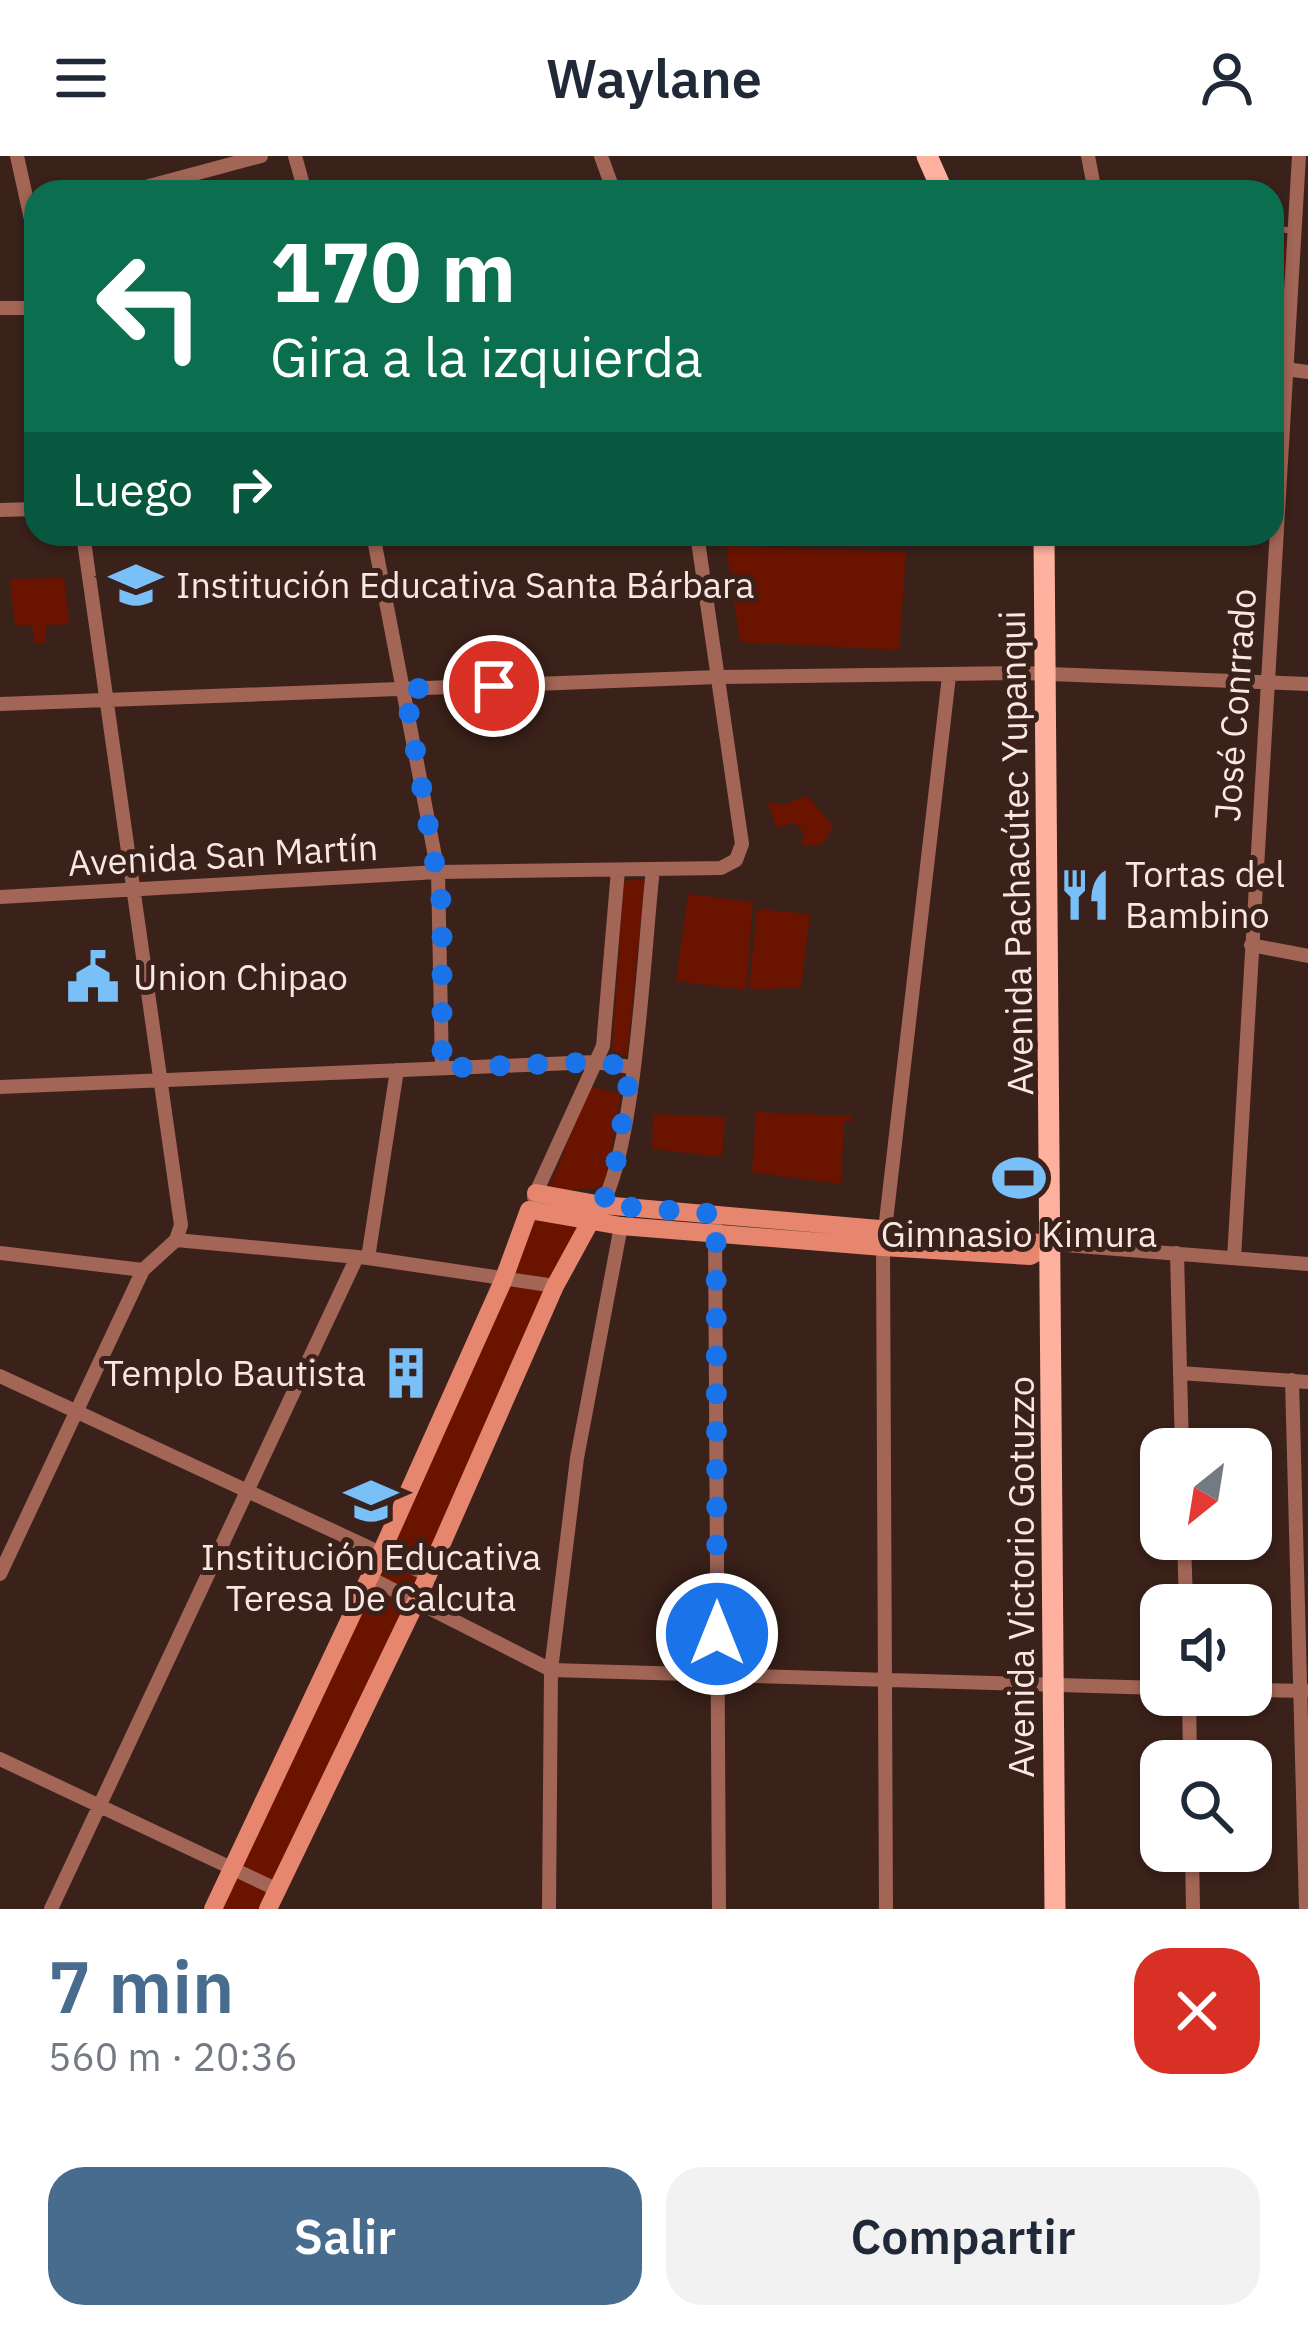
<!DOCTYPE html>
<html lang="es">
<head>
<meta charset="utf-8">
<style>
	:root { --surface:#fff; --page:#f2f2f3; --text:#1f2937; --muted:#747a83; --accent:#486c8e }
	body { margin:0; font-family:"IBM Plex Sans",sans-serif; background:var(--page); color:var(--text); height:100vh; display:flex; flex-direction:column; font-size:45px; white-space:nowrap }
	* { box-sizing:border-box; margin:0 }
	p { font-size:39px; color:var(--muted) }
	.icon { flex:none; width:66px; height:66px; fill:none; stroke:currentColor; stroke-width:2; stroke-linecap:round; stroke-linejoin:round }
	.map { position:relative; height:1753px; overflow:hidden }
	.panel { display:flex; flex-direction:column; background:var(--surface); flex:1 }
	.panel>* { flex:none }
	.guide { position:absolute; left:24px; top:24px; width:1260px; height:366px; border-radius:36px; box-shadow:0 3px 9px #0004; background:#0b6e4f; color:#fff; overflow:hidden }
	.needle { width:78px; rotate:210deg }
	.tools { position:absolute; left:1140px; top:1272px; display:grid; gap:24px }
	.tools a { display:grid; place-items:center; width:132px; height:132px; border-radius:24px; background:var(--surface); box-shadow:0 3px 9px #0004; font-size:60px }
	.pin { position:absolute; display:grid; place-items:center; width:102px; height:102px; color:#fff; margin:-51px; border:6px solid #fff; border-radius:50%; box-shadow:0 3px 12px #0007 }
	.me { position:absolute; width:132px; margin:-66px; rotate:0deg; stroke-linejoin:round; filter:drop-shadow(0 0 9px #0008) }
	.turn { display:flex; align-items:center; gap:42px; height:252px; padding:0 48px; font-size:54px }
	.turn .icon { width:156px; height:156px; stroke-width:2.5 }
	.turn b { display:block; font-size:84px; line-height:102px }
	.then { display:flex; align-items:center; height:114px; padding:0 48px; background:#0003; gap:24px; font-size:45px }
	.round { display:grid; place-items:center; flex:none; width:126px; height:126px; border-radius:36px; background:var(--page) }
	.head { display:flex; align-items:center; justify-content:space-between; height:204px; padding:0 48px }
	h1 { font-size:72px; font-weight:600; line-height:90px; color:var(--accent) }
	.action { display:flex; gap:24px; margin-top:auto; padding:24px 48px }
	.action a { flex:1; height:138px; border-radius:36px; background:var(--accent); color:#fff; font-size:48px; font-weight:600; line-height:138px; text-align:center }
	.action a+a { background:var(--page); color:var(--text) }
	header { display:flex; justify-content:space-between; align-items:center; height:156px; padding:0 48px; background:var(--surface); font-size:54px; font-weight:600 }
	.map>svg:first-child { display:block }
	.green { fill:#6a1400 }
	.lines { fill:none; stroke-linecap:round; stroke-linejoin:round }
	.lane { stroke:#a26556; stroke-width:6 }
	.street { stroke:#a26556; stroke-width:14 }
	.secondary { stroke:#e7866e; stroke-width:18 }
	.primary { stroke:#feb19f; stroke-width:21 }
	.route { stroke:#1a73e8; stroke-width:21; stroke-dasharray:0 37.8 }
	.labels { text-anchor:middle; stroke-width:10; stroke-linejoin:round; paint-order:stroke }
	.poi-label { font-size:36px; fill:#f9e7e3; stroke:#3a211a; text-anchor:start }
	.street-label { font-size:36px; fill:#f9e7e3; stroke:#3a211a }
</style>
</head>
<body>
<header><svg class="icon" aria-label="menu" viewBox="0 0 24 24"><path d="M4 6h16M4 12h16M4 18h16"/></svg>Waylane<svg class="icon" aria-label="person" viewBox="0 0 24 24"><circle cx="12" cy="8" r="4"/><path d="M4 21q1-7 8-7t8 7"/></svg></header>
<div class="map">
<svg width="1308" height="1753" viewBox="0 0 1308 1753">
	<rect width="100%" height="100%" fill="#3a211a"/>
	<!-- green -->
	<path class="green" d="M1272,83L1287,87L1276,201H1272Z
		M726,390L906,396L899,494L740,486Z
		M64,422L69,468L46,469V487H35L32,469H15L10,423Z
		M807,640L833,670L823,688L802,690L804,676L793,666L777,672L767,646L782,649Z
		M645,723L627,899L612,896L624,725Z
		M688,738L753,746L746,834L676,825Z
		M757,753L810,758L801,831L749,834Z
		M589,931L621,937L605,1032L549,1034Z
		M756,956L851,960V965H844L841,1028L752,1016Z
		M653,958L725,961L722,1001L652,993Z
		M529,1054L590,1066L264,1753H217Z"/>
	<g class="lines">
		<!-- lane -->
		<path class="lane" d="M1272,72L1294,75"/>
		<!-- street -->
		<path class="street" d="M17,0L36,86
			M295,0L305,36
			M601,0L614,36
			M1088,0L1095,36
			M127,36L261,0
			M0,152H36
			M1272,211L1308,216
			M0,354L36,353
			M83,378L181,1069L176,1084
			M373,378L438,716L442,912
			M0,548L718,521L1023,517L1308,528
			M0,741L438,716L721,712L736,704L742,688L697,378
			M1251,789L1308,800
			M0,931L595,906L631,911
			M534,1041L603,890L618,714
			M600,1052C636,993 644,790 653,713
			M715,1069L719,1753
			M1053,1088L1308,1108
			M0,1097L143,1114L176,1084L368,1102L555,1130
			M1177,1097L1182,1293
			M368,1102L397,914
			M1234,1102L1299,0
			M1180,1217L1308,1226
			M0,1220L428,1419
			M1292,1224L1306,1753
			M1184,1383L1186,1449
			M0,1418L143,1114
			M370,1422L551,1514L1161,1532
			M1251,1534L1306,1535
			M1189,1539L1190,1605
			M0,1603L278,1734
			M1192,1695L1193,1753
			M51,1753L357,1101
			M549,1753L551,1514L577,1302L621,1070
			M886,1753L883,1091L949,520"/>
		<!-- secondary -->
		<path class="secondary" d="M536,1037L602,1049L1053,1088
			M213,1753L381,1397L503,1125L529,1054L621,1070L883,1091L1030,1100L1053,1088
			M268,1753L417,1444L555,1130L590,1066"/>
		<!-- primary -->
		<path class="primary" d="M927,0L943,36
			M1044,378L1055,1753"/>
	</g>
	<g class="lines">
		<!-- route -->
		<path class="route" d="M494,530L405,533L442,750V912L595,906L631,911L615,1012L602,1049L716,1058L717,1478"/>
	</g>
	<!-- icons -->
	<defs>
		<g id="school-bare" transform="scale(4.14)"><path d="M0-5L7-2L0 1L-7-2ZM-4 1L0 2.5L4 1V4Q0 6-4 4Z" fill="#79bff8" stroke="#3a211a" stroke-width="2.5" paint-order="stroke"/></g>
		<g id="restaurant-bare" transform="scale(4.14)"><path d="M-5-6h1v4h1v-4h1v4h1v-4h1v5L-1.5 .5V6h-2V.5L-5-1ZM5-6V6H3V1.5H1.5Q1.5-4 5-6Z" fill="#79bff8" stroke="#3a211a" stroke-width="2.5" paint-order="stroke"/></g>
		<g id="civic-bare" transform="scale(4.14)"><path d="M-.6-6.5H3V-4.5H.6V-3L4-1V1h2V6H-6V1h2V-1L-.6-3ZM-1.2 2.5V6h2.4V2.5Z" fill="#79bff8" stroke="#3a211a" stroke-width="2.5" paint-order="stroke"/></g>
		<g id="stadium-bare" transform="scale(4.14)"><path d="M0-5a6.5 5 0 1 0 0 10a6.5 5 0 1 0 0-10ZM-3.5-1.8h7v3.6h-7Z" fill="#79bff8" stroke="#3a211a" stroke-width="2.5" paint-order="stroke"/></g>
		<g id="building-bare" transform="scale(4.14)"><path d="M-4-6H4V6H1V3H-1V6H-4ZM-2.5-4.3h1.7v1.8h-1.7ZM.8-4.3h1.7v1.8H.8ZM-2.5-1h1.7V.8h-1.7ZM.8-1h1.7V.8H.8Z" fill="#79bff8" stroke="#3a211a" stroke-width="2.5" paint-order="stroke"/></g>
	</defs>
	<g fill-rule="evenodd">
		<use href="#school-bare" x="136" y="429"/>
		<use href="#restaurant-bare" x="1085" y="739"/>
		<use href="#civic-bare" x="93" y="821"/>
		<use href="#stadium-bare" x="1019" y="1022"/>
		<use href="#building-bare" x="406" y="1217"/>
		<use href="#school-bare" x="371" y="1345"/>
	</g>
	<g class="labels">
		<!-- poi labels -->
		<g class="poi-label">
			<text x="176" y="442">Institución Educativa Santa Bárbara</text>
			<text x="1125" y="731">Tortas del<tspan x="1125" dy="41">Bambino</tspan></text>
			<text x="133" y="834">Union Chipao</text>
			<text x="1019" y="1091" text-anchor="middle">Gimnasio Kimura</text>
			<text x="366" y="1230" text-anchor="end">Templo Bautista</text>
			<text x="371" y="1414" text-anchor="middle">Institución Educativa<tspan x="371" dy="41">Teresa De Calcuta</tspan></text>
		</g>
		<!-- street labels -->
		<g class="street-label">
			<text transform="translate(1235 549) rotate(-86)" y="13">José Conrrado</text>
			<text transform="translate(1016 697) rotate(-91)" y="13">Avenida Pachacútec Yupanqui</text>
			<text transform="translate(223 699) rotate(-3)" y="13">Avenida San Martín</text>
			<text transform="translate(1021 1421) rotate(-90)" y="13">Avenida Victorio Gotuzzo</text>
		</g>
	</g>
</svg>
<div class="tools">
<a><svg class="needle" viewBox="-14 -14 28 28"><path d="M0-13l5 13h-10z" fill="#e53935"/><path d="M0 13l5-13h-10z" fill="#747a83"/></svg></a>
<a><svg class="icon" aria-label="sound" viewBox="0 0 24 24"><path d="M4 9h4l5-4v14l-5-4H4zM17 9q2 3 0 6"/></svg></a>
<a><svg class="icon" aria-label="search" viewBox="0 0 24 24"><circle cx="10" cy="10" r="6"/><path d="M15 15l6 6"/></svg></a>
</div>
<div class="pin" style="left:494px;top:530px;background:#d93025"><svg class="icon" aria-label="arrive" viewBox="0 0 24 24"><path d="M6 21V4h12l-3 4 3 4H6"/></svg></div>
<svg class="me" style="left:717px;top:1478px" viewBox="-20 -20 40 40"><circle r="17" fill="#1a73e8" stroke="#fff" stroke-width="3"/><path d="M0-11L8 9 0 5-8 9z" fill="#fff"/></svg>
<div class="guide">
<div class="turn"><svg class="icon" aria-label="left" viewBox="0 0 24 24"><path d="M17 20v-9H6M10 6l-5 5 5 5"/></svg><div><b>170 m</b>Gira a la izquierda</div></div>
<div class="then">Luego<svg class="icon" aria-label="right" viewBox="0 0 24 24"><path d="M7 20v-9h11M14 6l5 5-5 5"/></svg></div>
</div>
</div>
<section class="panel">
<div class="head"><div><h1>7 min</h1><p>560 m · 20:36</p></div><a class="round" style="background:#d93025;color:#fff"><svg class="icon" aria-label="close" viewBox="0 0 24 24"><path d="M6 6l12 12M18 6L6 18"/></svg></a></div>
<div class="action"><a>Salir</a><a>Compartir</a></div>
</section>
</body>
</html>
